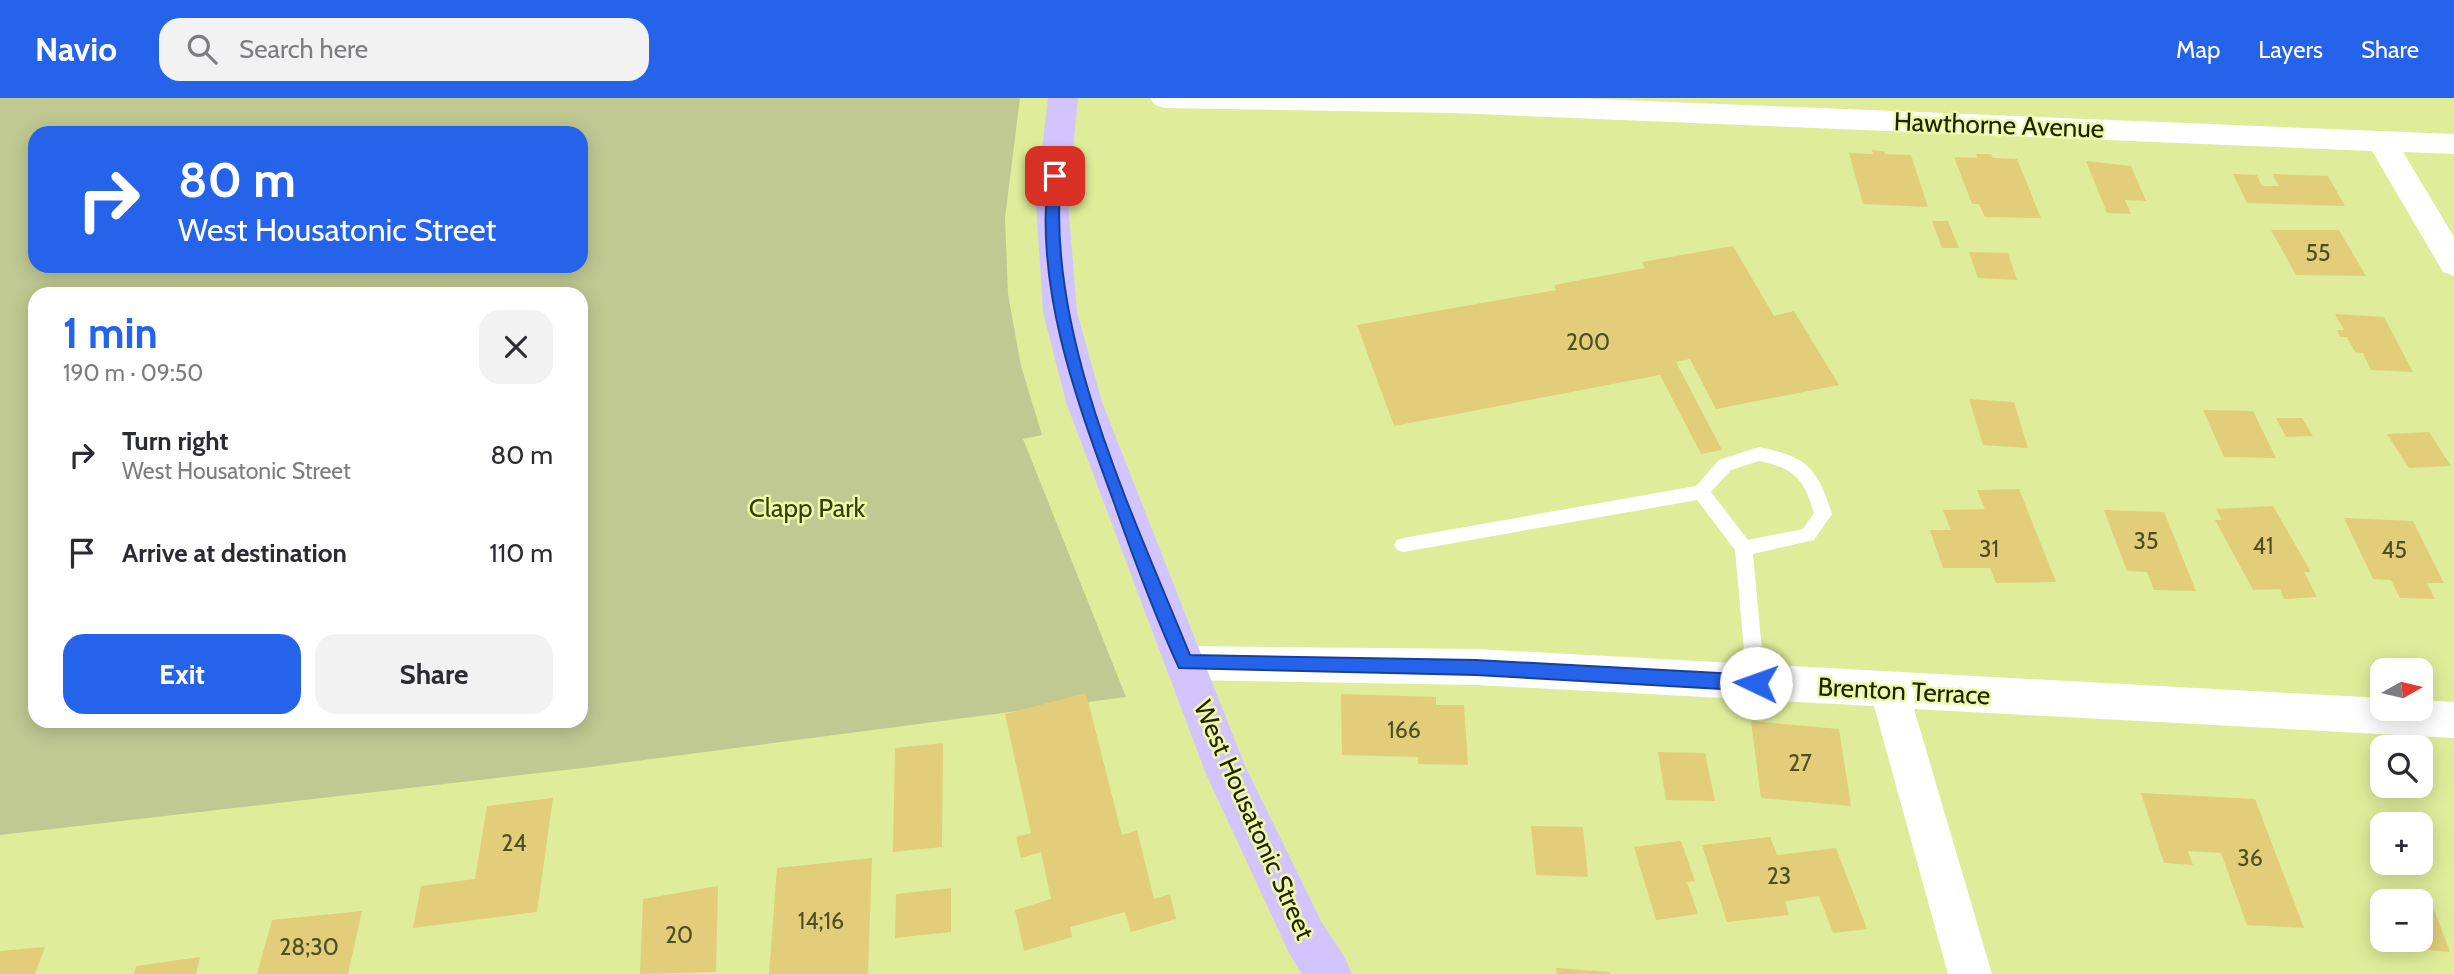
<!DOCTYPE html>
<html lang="en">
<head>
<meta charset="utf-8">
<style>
	:root { --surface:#fff; --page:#f2f2f3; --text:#2b2b33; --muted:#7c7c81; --accent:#2563eb }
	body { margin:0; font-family:Cabin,sans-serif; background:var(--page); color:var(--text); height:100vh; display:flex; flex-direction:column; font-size:26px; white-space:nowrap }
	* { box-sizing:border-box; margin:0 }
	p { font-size:23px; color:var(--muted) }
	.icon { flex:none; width:38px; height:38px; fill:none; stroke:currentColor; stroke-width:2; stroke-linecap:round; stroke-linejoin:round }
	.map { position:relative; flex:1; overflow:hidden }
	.panel { position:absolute; left:28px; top:189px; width:560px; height:441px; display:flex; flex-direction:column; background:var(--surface); border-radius:21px; box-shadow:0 4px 18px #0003 }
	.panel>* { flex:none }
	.hud { position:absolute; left:28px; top:28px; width:560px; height:147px; border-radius:21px; box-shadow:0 4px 18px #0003; background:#2563eb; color:#fff; overflow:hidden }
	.needle { width:46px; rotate:82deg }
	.buttons { position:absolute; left:2370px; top:560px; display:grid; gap:14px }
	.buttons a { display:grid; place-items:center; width:63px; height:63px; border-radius:14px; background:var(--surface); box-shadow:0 4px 18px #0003; font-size:35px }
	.pin { position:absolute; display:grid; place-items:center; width:60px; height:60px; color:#fff; margin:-30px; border-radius:14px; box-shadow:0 4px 10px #0006 }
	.me { position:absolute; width:77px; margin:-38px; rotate:273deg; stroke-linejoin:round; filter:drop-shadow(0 0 5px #0008) }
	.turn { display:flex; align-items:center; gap:24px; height:147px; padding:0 35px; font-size:32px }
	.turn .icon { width:91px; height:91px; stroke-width:2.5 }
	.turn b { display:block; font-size:49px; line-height:60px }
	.round { display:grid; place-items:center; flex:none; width:74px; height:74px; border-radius:21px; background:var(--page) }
	.headline { display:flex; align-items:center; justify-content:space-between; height:119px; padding:0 35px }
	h1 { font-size:42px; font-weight:700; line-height:52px; color:var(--accent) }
	.action { display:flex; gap:14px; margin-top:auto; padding:14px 35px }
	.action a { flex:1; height:80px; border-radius:21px; background:var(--accent); color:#fff; font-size:28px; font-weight:700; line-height:80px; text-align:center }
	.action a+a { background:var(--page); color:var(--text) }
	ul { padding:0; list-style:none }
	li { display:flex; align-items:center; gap:21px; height:98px; padding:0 35px }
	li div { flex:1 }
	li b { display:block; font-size:26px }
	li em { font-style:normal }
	header { display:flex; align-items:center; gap:42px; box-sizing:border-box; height:98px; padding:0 35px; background:var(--accent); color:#fff }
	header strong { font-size:33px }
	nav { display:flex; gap:38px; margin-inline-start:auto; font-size:24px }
	.search { width:490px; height:63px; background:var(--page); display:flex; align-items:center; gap:18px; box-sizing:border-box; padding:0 24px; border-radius:21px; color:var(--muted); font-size:26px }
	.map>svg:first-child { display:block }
	.green { fill:#c0c992; fill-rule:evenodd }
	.building { fill:#e2cd7a }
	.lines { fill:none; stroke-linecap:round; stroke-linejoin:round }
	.lane { fill:#fff; fill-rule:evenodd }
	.street { fill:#fff; fill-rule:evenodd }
	.highway { fill:#d2c4ff; fill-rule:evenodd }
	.route { fill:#2563eb; stroke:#184099; stroke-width:2 }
	.labels { text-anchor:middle; stroke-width:5; stroke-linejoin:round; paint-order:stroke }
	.number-label { font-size:23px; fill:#504e21 }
	.street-label { font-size:26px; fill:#202403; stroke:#edfaa7 }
	.park-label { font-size:26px; fill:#383e0a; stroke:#edfaa7 }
</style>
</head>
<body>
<header>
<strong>Navio</strong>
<div class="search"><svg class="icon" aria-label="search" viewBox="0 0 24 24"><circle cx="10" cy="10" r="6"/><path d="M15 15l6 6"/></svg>Search here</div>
<nav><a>Map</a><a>Layers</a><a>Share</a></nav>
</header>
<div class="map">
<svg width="2454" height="876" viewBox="0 0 2454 876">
	<rect width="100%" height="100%" fill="#dfed9a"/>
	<!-- green -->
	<path class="green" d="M0,0H1020L1005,120L1008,196L1021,268L1042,337L1023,341L1126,599L583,670L0,737ZM35,35H581V168H35ZM35,196H581V623H35Z"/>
	<!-- building -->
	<path class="building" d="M1872,52L1884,53L1885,56L1911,57L1928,109L1863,106L1849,55L1873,56Z
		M1976,56H1991L1993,60L2017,61L2041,120L1985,119L1979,106H1972L1954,59L1977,60Z
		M2086,63L2131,68L2146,103L2125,102L2131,116L2107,115Z
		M2233,76L2257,77L2262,88H2279L2272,76L2328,78L2345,108L2247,105Z
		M1932,123H1948L1959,150H1942Z
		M2271,132H2339L2366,178L2296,177Z
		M1733,148L1774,218L1794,213L1839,287L1716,311L1690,261L1676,264L1722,352L1701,356L1660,277L1394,328L1357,227L1556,192L1554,187L1645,170L1642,164Z
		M1969,154L2008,155L2017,182L1978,180Z
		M2335,216L2384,219L2413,274L2371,272L2363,255L2355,254L2347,239H2340L2337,232H2344Z
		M1969,301L2014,304L2028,350L1983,347Z
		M2203,312L2253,313L2276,360L2224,359Z
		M2276,320H2302L2313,338L2286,339Z
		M2429,334L2451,368L2409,370L2387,336Z
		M2019,391L2056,484L1996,485L1990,470H1943L1930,432H1951L1943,412L1985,411L1977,392Z
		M2273,408L2311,474H2304L2317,499L2284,501L2280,491L2253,492L2215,422H2222L2216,411Z
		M2104,412L2164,414L2196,493L2154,492L2147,474L2127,473Z
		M2344,420L2413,423L2444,485H2427L2435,501L2400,500L2391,482L2373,481Z
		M1086,595L1122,737L1137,732L1154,801L1170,796L1176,821L1131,834L1125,814L1070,829L1072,839L1024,853L1015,812L1051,801L1041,754L1021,760L1016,739L1031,735L1005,616Z
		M1341,596L1436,599V607H1464L1468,667L1418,666V659L1342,657Z
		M1751,623L1839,631L1851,708L1761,700Z
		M943,645L942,749L893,754L895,650Z
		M1658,654L1705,655L1715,703L1666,702Z
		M2141,695L2255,701L2304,830L2247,827L2221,755L2188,753L2193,767L2164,765Z
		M553,700L537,814L413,830L421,788L475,781L487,708Z
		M1531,728L1583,729L1588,779L1536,777Z
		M1770,739L1777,757L1836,750L1867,831L1833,835L1819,798L1785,803L1789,817L1727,824L1702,747Z
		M1681,743L1695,783L1687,784L1698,816L1656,822L1634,749Z
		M872,760L868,876H769L777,770Z
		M718,788L716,874L640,876L643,801Z
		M951,790V834L895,840L896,796Z
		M2388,797L2430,801L2450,854L2407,850L2404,842H2420V803H2391Z
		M362,813L348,876H257L272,822Z
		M45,849L35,876H0V853Z
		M200,859L196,876H134L136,868Z
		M1556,870L1610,874V876H1557Z"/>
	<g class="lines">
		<!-- lane -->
		<path class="lane" d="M1759,349C1807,359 1817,369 1832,416L1814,442L1753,456L1765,585L1763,591L1756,593L1749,591L1747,585L1735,452L1697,402L1403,454L1397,452L1394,447L1397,442L1403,440L1696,388L1719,362ZM1759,363C1794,370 1804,381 1814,415L1803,431L1748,442L1711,394L1731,372Z"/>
		<!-- street -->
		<path class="street" d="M1150,0H1574L2454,36V56L2403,54L2454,139V178L2443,174L2372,53L1453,15L1165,10L1155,7Z
			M1185,548L1476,551L2382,600V611H2420V602L2454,604V640L1914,611L1992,876H1948L1874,608L1476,587L1185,582L1171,577L1166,565L1171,553Z"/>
		<!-- highway -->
		<path class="highway" d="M1048,0H1078L1068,104L1077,214L1102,304L1245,668L1321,823L1345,860L1352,876H1302L1289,855L1206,676L1066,304L1043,214L1036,104Z"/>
	</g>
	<!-- route -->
	<path class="route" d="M1055,73L1061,78C1045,235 1132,414 1190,557L1476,562L1756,577L1762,580L1764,585L1762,591L1756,593L1476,577L1179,570C1154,516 1133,459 1113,402C1075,298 1035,191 1048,78Z"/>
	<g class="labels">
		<!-- number labels -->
		<g class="number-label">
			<text x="2318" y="163">55</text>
			<text x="1588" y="252">200</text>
			<text x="2146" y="451">35</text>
			<text x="2263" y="456">41</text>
			<text x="1989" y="459">31</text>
			<text x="2394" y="460">45</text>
			<text x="1404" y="640">166</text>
			<text x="1800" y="673">27</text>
			<text x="514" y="753">24</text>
			<text x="2250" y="768">36</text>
			<text x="1779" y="786">23</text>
			<text x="821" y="831">14;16</text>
			<text x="679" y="845">20</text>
			<text x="309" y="857">28;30</text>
		</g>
		<!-- street labels -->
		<g class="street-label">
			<text transform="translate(1999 27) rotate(2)" y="9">Hawthorne Avenue</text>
			<text transform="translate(1904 593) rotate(3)" y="9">Brenton Terrace</text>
			<text transform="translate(1254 722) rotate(66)" y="9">West Housatonic Street</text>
		</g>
		<!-- park labels -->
		<g class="park-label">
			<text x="807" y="419">Clapp Park</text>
		</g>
	</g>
</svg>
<div class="buttons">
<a><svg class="needle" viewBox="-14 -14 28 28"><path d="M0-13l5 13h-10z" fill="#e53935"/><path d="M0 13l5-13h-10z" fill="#7c7c81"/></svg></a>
<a><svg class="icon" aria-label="search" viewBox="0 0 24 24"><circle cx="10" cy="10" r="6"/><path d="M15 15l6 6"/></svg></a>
<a>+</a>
<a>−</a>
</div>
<div class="pin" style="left:1055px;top:78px;background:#d93025"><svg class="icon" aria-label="arrive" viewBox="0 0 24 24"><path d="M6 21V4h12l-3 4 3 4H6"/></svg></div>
<svg class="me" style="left:1756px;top:585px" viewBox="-20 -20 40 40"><circle r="19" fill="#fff"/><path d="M0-13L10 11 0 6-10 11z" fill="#2563eb"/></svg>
<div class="hud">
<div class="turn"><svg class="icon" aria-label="right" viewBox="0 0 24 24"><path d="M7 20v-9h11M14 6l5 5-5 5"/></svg><div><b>80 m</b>West Housatonic Street</div></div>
</div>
<section class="panel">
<div class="headline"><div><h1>1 min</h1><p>190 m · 09:50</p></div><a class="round"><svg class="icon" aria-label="close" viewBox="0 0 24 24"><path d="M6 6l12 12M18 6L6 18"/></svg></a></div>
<ul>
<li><svg class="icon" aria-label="right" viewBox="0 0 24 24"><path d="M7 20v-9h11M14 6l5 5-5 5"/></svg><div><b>Turn right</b><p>West Housatonic Street</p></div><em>80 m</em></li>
<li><svg class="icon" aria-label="arrive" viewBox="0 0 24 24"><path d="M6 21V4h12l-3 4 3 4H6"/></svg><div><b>Arrive at destination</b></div><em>110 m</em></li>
</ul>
<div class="action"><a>Exit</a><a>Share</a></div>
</section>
</div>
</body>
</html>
